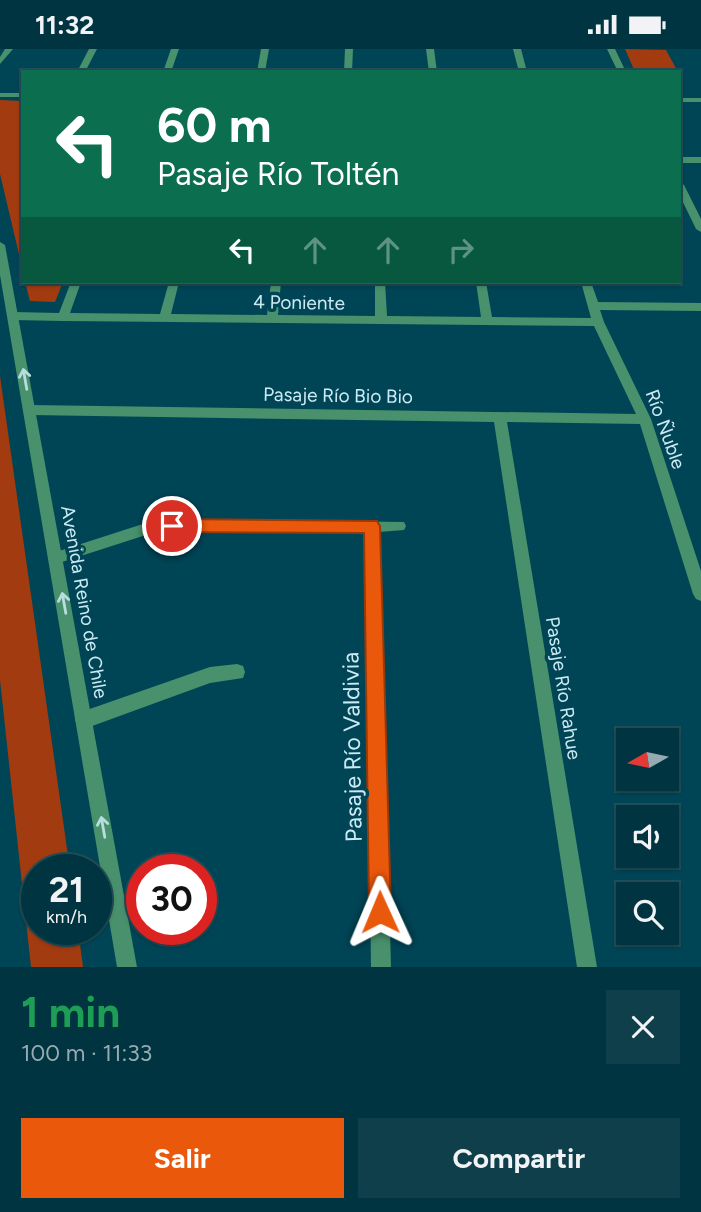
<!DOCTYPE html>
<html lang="es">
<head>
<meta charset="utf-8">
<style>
	:root { --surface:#003440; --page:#0e3f4b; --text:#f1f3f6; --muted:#95aab1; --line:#224f59; --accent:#ea580c }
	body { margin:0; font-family:Figtree,sans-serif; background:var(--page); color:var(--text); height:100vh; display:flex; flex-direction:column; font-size:26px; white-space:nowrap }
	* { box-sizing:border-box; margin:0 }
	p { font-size:23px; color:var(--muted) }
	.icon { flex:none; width:38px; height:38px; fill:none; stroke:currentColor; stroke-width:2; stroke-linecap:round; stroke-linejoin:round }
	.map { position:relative; height:918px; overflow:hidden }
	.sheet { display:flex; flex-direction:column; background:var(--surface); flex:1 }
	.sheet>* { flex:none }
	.banner { position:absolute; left:21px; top:21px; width:660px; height:214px; border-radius:0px; box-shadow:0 2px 5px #0004,0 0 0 2px var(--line); background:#0b6e4f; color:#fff; overflow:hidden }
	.needle { width:46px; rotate:261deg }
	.fabs { position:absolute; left:616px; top:679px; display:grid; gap:14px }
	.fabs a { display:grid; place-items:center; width:63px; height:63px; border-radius:0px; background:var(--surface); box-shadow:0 2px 5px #0004,0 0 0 2px var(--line); font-size:35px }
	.speed { position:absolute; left:21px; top:805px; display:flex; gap:14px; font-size:35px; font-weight:700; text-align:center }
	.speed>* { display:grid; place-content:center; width:91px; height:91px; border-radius:50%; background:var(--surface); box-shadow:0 2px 5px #0004,0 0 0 2px var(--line); line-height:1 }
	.speed small { font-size:18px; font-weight:400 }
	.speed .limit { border:10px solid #d22; background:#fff; color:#111 }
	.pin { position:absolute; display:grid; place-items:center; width:60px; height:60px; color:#fff; margin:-30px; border:4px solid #fff; border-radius:50%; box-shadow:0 2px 7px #0007 }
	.me { position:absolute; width:77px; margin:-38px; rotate:359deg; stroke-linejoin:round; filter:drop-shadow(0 0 5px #0008) }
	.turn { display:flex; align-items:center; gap:24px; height:147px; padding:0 21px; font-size:32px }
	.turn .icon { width:91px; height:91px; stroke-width:2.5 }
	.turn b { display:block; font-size:49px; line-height:60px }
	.lanes { display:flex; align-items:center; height:66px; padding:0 21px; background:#0003; justify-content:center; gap:35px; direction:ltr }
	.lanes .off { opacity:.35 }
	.round { display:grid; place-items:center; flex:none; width:74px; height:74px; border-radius:0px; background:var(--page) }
	.summary { display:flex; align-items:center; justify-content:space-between; height:119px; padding:0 21px }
	h1 { font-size:42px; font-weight:700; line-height:52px; color:#1e9e55 }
	.primary-button { display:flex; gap:14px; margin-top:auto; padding:14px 21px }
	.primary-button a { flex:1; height:80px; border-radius:0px; background:var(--accent); color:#fff; font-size:28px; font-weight:700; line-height:80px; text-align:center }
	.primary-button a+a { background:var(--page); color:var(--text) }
	.status { display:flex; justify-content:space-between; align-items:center; height:49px; padding:0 35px; background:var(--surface); direction:ltr }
	.status svg { height:19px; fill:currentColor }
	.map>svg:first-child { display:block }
	.green { fill:#a33b10 }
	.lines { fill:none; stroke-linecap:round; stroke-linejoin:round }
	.minor { fill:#48916c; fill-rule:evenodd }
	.tertiary { fill:#48916c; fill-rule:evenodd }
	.oneway { stroke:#b8dddf }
	.route { fill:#ea580c; stroke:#983908; stroke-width:2 }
	.labels { text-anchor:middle; stroke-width:7; stroke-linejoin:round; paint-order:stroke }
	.street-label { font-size:19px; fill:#cceaf3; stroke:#004556 }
	.near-street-label { font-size:23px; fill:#cceaf3; stroke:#004556 }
</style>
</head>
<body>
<div class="status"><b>11:32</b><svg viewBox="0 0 49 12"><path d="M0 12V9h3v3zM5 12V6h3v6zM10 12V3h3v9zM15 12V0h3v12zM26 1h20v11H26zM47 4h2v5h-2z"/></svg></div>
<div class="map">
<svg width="701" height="918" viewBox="0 0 701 918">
	<rect width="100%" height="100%" fill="#004556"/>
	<!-- green -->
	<path class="green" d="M625,0L666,1L678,23H635Z
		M0,51L23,52V222L0,125Z
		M25,233H63L55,253L30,252Z
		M0,327L70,821H37V880H78L83,918H31L0,631Z"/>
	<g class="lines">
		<!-- minor -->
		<path class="minor" d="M5,0H13L0,15V8Z
			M89,0H97L85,23H77Z
			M171,0H179L171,23H163Z
			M261,0H269L265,23H257Z
			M345,0H353L352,23H344Z
			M426,0H434L437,23H429Z
			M513,0H521L527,23H519Z
			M607,0H615L626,23H618Z
			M0,44H23V48H0Z
			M679,49H701V53H679Z
			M679,108H701V114H679Z
			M679,133L684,136L701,170V183L696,180L679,145Z
			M71,233H81L70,264L160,265L169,233H179L171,265L267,266L271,233H281L278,266L375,267V233H385L387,267L481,268L476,233H486L492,268L591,269L581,233H591L598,253L701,254V262L600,261L604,273L651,370L701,522V552L696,550L693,545L640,375L507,373L597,918H577L494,373L30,366L24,361L30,356L636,365L594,277L63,272L13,271L7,267L13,263L59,264Z
			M172,470L404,473L406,477L404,481L379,483L391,918H371L365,483L172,482L149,485L56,515L51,514L49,509L51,504L56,503L149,473Z
			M237,615L243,617L245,623L243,629L210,634L84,680L78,677L75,671L78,665L84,662L210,618Z"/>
		<!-- tertiary -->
		<path class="tertiary" d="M0,193L5,196L137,918H117L0,226Z"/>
	</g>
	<!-- one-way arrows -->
	<defs><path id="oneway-shaft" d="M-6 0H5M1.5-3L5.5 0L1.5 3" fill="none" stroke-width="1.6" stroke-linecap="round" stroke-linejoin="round" transform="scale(1.75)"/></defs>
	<g class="oneway">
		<use href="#oneway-shaft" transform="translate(25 330) rotate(-100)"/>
		<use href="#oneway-shaft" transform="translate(64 554) rotate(-100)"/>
		<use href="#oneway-shaft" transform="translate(103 778) rotate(-100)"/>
	</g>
	<!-- route -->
	<path class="route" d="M172,470L377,472L380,477L391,863L388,871L380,874L372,871L369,863L364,484L172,483L167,481L164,477L167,472Z"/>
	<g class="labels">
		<!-- street labels -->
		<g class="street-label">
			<text transform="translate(299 253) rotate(1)" y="7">4 Poniente</text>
			<text transform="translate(338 346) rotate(1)" y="7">Pasaje Río Bio Bio</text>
			<text transform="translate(666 380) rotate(70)" y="7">Río Ñuble</text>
			<text transform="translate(85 553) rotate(80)" y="7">Avenida Reino de Chile</text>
			<text transform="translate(564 639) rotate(81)" y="7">Pasaje Río Rahue</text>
		</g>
		<!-- near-street labels -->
		<g class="near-street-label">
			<text transform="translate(352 698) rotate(-91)" y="8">Pasaje Río Valdivia</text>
		</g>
	</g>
</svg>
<div class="fabs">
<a><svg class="needle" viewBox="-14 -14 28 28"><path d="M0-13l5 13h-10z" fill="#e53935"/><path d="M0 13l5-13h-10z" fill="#95aab1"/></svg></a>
<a><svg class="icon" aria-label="sound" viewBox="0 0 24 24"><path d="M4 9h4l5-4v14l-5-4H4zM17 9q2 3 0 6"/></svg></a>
<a><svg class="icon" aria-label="search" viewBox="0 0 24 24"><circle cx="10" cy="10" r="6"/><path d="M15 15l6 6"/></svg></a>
</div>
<div class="speed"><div>21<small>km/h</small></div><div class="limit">30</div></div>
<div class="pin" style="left:172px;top:477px;background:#d93025"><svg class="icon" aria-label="arrive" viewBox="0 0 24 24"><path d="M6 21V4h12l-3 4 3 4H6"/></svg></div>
<svg class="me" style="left:380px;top:863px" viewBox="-20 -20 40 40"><path d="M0-17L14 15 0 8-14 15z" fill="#ea580c" stroke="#fff" stroke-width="4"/></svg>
<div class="banner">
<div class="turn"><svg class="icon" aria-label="left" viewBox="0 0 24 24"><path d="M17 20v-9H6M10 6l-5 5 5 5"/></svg><div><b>60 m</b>Pasaje Río Toltén</div></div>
<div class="lanes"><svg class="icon" aria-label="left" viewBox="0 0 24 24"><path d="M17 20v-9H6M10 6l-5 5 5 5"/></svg><svg class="icon off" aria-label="ahead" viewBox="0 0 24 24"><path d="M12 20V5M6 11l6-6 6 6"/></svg><svg class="icon off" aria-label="ahead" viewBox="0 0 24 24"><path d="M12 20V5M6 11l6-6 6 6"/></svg><svg class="icon off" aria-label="right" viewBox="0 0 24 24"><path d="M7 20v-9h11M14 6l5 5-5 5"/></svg></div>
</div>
</div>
<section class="sheet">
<div class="summary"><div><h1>1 min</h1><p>100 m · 11:33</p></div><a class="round"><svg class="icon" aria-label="close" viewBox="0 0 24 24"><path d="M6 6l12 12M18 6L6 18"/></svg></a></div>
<div class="primary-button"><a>Salir</a><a>Compartir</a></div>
</section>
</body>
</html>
